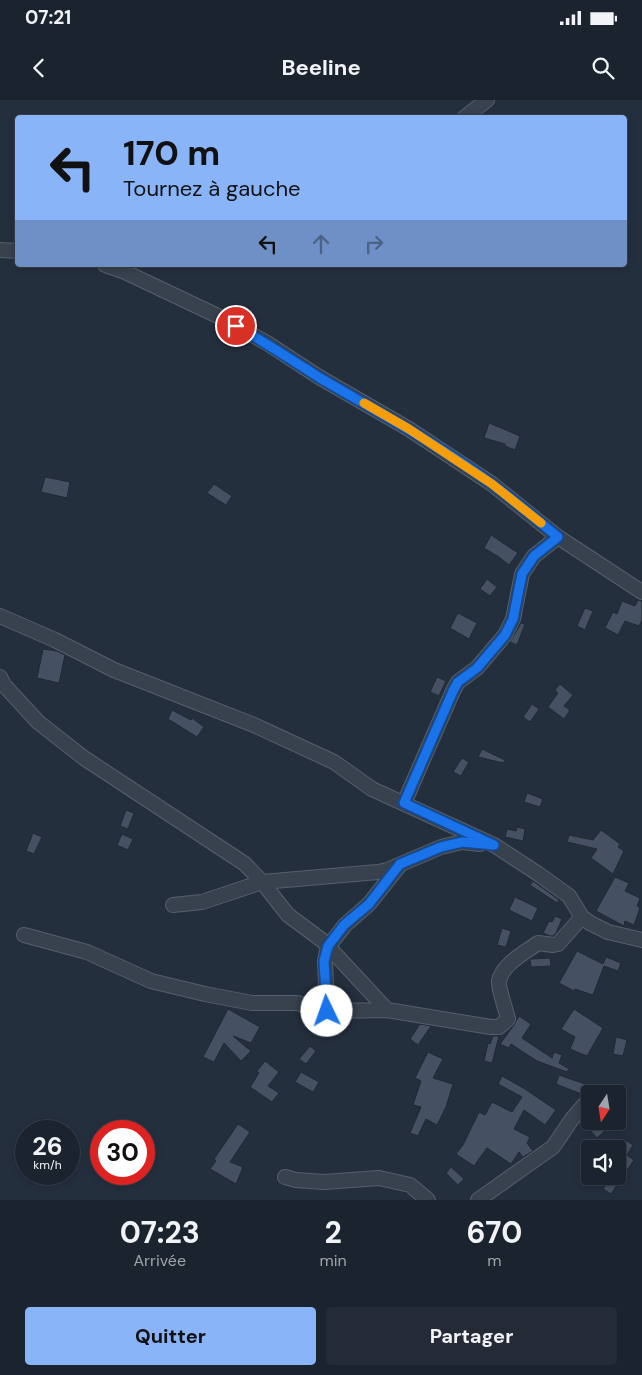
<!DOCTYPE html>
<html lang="fr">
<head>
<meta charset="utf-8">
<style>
	:root { --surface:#1b232e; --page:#242b36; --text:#f1f3f6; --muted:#a0a4aa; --line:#39404a; --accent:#8ab4f8 }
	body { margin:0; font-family:"DM Sans",sans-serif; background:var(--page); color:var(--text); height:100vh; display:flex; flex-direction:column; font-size:19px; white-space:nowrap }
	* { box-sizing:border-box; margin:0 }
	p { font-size:16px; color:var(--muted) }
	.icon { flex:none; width:28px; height:28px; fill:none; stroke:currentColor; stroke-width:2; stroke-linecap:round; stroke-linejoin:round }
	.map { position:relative; height:1100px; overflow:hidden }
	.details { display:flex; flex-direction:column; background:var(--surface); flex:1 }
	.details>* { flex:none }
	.top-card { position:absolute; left:15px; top:15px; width:612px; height:152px; border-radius:5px; box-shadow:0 2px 8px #0003,0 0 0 1px var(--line); background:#8ab4f8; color:#111; overflow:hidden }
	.needle { width:32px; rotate:192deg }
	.controls { position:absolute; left:581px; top:985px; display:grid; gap:10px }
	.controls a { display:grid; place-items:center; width:45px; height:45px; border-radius:5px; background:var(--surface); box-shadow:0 2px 8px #0003,0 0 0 1px var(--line); font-size:25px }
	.speed { position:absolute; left:15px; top:1020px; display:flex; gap:10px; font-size:25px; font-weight:700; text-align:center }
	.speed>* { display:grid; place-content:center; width:65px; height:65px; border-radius:50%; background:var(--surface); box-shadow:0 2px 8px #0003,0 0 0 1px var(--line); line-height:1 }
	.speed small { font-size:12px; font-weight:400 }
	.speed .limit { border:8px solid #d22; background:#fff; color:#111 }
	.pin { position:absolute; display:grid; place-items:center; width:42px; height:42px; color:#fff; margin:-21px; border:2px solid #fff; border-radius:50%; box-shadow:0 1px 5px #0007 }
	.me { position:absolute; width:55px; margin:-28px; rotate:357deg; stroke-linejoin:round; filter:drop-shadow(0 0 4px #0008) }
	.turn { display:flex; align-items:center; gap:18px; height:105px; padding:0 25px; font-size:22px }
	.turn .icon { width:65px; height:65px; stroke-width:2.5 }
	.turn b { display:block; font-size:35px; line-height:42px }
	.lanes { display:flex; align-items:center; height:48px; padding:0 25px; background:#0003; justify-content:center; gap:25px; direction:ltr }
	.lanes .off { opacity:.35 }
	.eta { display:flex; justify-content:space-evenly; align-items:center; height:85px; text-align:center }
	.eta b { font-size:30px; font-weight:700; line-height:35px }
	.cta { display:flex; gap:10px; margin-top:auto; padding:10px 25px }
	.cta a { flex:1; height:58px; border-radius:5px; background:var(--accent); color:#111; font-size:20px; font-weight:700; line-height:58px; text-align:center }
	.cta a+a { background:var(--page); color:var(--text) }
	.status { display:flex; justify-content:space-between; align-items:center; height:35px; padding:0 25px; background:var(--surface); direction:ltr }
	.status svg { height:14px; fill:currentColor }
	header { display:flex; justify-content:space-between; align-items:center; height:65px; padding:0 25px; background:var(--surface); font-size:22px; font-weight:700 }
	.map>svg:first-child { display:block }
	.building { fill:#455162; stroke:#1f2835 }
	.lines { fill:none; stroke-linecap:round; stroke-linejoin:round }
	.minor-casing { stroke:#565f6c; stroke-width:16 }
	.minor { stroke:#38414e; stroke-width:14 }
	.route-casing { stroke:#114b97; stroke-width:12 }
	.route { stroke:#1a73e8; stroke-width:9 }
	.slow { stroke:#f59e0b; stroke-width:9 }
</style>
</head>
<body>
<div class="status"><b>07:21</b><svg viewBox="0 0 49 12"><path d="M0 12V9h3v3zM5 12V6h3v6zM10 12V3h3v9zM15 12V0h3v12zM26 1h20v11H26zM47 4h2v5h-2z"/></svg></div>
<header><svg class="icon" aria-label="back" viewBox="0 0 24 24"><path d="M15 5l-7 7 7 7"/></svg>Beeline<svg class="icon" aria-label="search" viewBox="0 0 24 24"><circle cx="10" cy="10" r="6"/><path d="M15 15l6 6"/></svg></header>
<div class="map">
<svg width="642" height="1100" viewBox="0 0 642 1100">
	<rect width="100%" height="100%" fill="#242f3e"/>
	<!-- building -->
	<path class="building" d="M489,323L520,336L515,350L505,346V344L484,338Z
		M45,377L70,382L67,398L41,392Z
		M214,384L232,396L226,405L207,393Z
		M491,435L518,453L509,465L499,457L484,448Z
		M487,479L497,487L490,496L480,489Z
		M638,500L642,501V520L639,526L625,521L618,535L605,528L613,512L617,514L622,501L635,506Z
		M585,508L593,511L585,530L577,526Z
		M458,513L477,523L469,539L450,528Z
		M521,523L525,524L517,545L510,542Z
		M43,549L57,551L65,555L59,583L37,578Z
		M437,577L446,581L439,596L430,592Z
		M560,584L573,595L564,606L570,610L564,619L548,607L558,593L555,590Z
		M532,604L539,609L530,622L523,617Z
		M172,610L191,620L192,618L204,627L197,637L168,619Z
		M482,649L505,660L503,663L478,657Z
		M462,658L469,662L461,676L453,672Z
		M527,693L543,699L540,707L524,702Z
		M126,710L134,713L128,729L120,726Z
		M517,727L525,729L523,741L505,737L507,729L516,731Z
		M601,730L620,744L618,747L624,751L613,774L591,758L597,749L567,742L569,735L593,740Z
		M33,733L42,737L34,754L26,751Z
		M122,734L133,739L128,750L117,745Z
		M615,777L629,783L625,791L640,798L637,806L640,808L634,825L625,821L624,826L596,811Z
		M533,781L559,800L557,803L530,785Z
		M515,797L538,808L532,821L509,810Z
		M555,816L562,819L556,833L553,836H550L543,833L549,821L552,822Z
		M502,828L511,831L506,847L497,845Z
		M577,851L603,864L606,857L621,863L618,871L604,866L593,895L575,889L574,891L559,883Z
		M550,858L551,866L531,867L530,859Z
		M228,909L260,927L251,943L233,936L251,951L241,961L224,943L214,962L203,957Z
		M574,909L603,928L587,956L570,949L575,937L561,929Z
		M519,916L531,924L522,938L552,958L554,952L562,955L559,963L569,969L567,972L537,961L511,944L509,948L500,944L514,925Z
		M420,924L431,926L418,945L410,939Z
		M493,936H499L492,963L484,961L488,943L490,944Z
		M616,937L627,940L623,956L613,954Z
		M310,946L316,951L306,964L299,959Z
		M428,952L443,959L433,978L453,984L446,1007L437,1025L426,1019L418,1036L410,1033L421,1007L413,1005L421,981L415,978Z
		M265,961L279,972L268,986L279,993L272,1002L250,987L259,973L257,971Z
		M301,972L319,982L313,992L295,982Z
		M559,975L588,985L584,995L556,984Z
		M502,976L525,989L556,1010L545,1025L524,1010L514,1029L530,1037L527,1043L533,1051L523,1057L519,1052L511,1064L487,1048L474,1066L456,1054L463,1045L479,1012L485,1015L492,1002L512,1012L522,997L498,984Z
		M597,1021H616L597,1038L589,1029Z
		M238,1024L250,1032L230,1062L243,1067L236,1084L210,1069L216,1061L214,1059Z
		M625,1040L633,1045L627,1055L634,1060L611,1094L603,1089L612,1076H618V1068L622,1061L618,1058V1053Z
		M451,1067L464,1079L458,1085L446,1073Z"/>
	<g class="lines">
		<!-- minor casing -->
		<g class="minor-casing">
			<path id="minor" d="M464,18L487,0
				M0,150L18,151
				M105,165L125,172L220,217L267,243L319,277L409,329L492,384L558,437L642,492
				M0,516L55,540L114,570L254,625L334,662L372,689L494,745L537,773L569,796L582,817L590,823L608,832L642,840
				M0,577L4,585L38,622L84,658L245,764L262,782L288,815L323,841L387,910
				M404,703L453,591L458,582L477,568L505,535L513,519L522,474L534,456L558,437
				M173,805L202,802L262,782L378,772L387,770L441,747L462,742L480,744
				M24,835L87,852L151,881L205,894L252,903H297L327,911L387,910L491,927H499L508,919C506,910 498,888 499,881C502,864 526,852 538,843L553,845L558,844L582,817
				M327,911L325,861L328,847L345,825L369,804L400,765
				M285,1077L296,1080L324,1082L379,1078L410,1085L428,1100
				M478,1100L553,1047L572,1019L584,1005"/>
		</g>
		<!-- minor -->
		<use href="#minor" class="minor"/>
	</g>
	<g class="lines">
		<!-- route casing -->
		<g class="route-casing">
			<path id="route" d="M236,226C265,242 292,260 320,278C378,312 438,344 492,384C515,401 536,419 558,437L534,456L522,474L513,519L505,535L477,568L458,582L453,591L404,703L494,745L462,742L441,747L400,764L369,804L344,825L328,846L324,861L327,911"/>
		</g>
		<!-- route -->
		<use href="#route" class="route"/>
		<!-- slow -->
		<path class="slow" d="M364,303L409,329L492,384L541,423"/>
	</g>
</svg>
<div class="controls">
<a><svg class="needle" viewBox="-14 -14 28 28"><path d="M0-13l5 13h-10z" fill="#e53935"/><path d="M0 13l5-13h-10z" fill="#a0a4aa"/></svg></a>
<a><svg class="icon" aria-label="sound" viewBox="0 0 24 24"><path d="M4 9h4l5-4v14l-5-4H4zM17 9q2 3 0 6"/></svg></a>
</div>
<div class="speed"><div>26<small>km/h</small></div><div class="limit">30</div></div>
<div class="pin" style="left:236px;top:226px;background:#d93025"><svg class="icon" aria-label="arrive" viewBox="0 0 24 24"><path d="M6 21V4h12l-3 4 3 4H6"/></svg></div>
<svg class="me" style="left:327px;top:911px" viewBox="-20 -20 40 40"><circle r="19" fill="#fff"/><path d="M0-13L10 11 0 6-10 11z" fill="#1a73e8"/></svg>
<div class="top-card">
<div class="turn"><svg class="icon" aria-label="left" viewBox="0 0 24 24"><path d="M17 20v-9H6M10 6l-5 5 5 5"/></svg><div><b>170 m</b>Tournez à gauche</div></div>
<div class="lanes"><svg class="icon" aria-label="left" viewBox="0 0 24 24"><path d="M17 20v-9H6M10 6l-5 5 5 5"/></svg><svg class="icon off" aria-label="ahead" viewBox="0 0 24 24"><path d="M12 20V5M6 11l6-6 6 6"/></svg><svg class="icon off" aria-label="right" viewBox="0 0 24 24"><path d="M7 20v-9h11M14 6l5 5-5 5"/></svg></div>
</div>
</div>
<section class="details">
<div class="eta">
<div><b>07:23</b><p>Arrivée</p></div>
<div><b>2</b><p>min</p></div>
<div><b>670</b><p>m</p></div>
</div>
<div class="cta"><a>Quitter</a><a>Partager</a></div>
</section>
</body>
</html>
